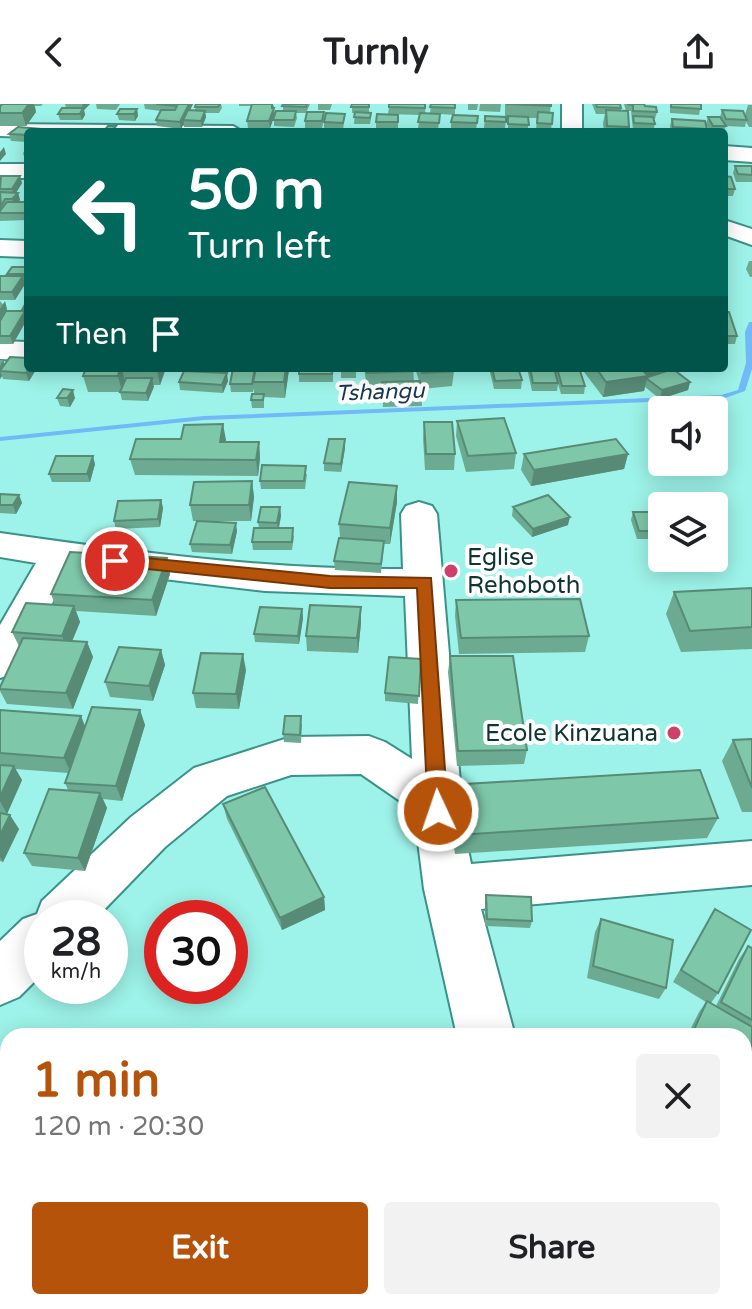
<!DOCTYPE html>
<html lang="en">
<head>
<meta charset="utf-8">
<style>
	:root { --surface:#fff; --page:#f2f2f2; --text:#202124; --muted:#757577; --accent:#b45309 }
	body { margin:0; font-family:"Varela Round",sans-serif; background:var(--page); color:var(--text); height:100vh; display:flex; flex-direction:column; font-size:30px; white-space:nowrap }
	* { box-sizing:border-box; margin:0 }
	p { font-size:26px; color:var(--muted) }
	.icon { flex:none; width:44px; height:44px; fill:none; stroke:currentColor; stroke-width:2; stroke-linecap:round; stroke-linejoin:round }
	.map { position:relative; flex:1; overflow:hidden }
	.side { position:absolute; left:0px; top:924px; width:752px; height:282px; display:flex; flex-direction:column; background:var(--surface); border-radius:24px 24px 0 0; box-shadow:0 4px 20px #0003 }
	.side>* { flex:none }
	.top-card { position:absolute; left:24px; top:24px; width:704px; height:244px; border-radius:8px; box-shadow:0 4px 20px #0003; background:#00695c; color:#fff; overflow:hidden }
	.controls { position:absolute; left:648px; top:292px; display:grid; gap:16px }
	.controls a { display:grid; place-items:center; width:80px; height:80px; border-radius:8px; background:var(--surface); box-shadow:0 4px 20px #0003; font-size:40px }
	.speed { position:absolute; left:24px; top:796px; display:flex; gap:16px; font-size:40px; font-weight:700; text-align:center }
	.speed>* { display:grid; place-content:center; width:104px; height:104px; border-radius:50%; background:var(--surface); box-shadow:0 4px 20px #0003; line-height:1 }
	.speed small { font-size:20px; font-weight:400 }
	.speed .limit { border:12px solid #d22; background:#fff; color:#111 }
	.pin { position:absolute; display:grid; place-items:center; width:68px; height:68px; color:#fff; margin:-34px; border:4px solid #fff; border-radius:50%; box-shadow:0 2px 8px #0007 }
	.me { position:absolute; width:88px; margin:-44px; rotate:357deg; stroke-linejoin:round; filter:drop-shadow(0 0 6px #0008) }
	.turn { display:flex; align-items:center; gap:28px; height:168px; padding:0 32px; font-size:36px }
	.turn .icon { width:104px; height:104px; stroke-width:2.5 }
	.turn b { display:block; font-size:56px; line-height:68px }
	.then { display:flex; align-items:center; height:76px; padding:0 32px; background:#0003; gap:16px; font-size:30px }
	.round { display:grid; place-items:center; flex:none; width:84px; height:84px; border-radius:8px; background:var(--page) }
	.summary { display:flex; align-items:center; justify-content:space-between; height:136px; padding:0 32px }
	h1 { font-size:48px; font-weight:800; line-height:60px; color:var(--accent) }
	.action { display:flex; gap:16px; margin-top:auto; padding:16px 32px }
	.action a { flex:1; height:92px; border-radius:8px; background:var(--accent); color:#fff; font-size:32px; font-weight:800; line-height:92px; text-align:center }
	.action a+a { background:var(--page); color:var(--text) }
	header { display:flex; justify-content:space-between; align-items:center; height:104px; padding:0 32px; background:var(--surface); font-size:36px; font-weight:800 }
	.map>svg:first-child { display:block }
	.lines { fill:none; stroke-linecap:round; stroke-linejoin:round }
	.stream { fill:#72b9f8; fill-rule:evenodd }
	.minor-casing { stroke:#3a9289; stroke-width:4 }
	.minor { fill:#fff; fill-rule:evenodd }
	.wall { fill:#6cab91 }
	.shaded-wall { fill:#588b76 }
	.building { fill:#7ec7a9; stroke:#588b76; stroke-width:2 }
	.route { fill:#b45309; stroke:#753606; stroke-width:2 }
	.poi-dot { fill:#ce406a; stroke:#fff; stroke-width:3 }
	.labels { text-anchor:middle; stroke-width:8; stroke-linejoin:round; paint-order:stroke }
	.far-water-label { font-size:22px; font-style:italic; fill:#183650; stroke:#fff }
	.poi-label { font-size:24px; fill:#0f3431; stroke:#fff; text-anchor:start }
</style>
</head>
<body>
<header><svg class="icon" aria-label="back" viewBox="0 0 24 24"><path d="M15 5l-7 7 7 7"/></svg>Turnly<svg class="icon" aria-label="share" viewBox="0 0 24 24"><path d="M12 15V3M7 8l5-5 5 5M5 13v7h14v-7"/></svg></header>
<div class="map">
<svg width="752" height="1205" viewBox="0 0 752 1205">
	<rect width="100%" height="100%" fill="#9df3e9"/>
	<g class="lines">
		<!-- stream -->
		<path class="stream" d="M749,218H752V265L745,287L722,295L204,316L0,337V333L204,312L721,291L738,286L746,259L745,228Z"/>
		<!-- minor casing -->
		<g class="minor-casing">
			<path id="minor" d="M562,0H582V28H562Z
				M0,20L233,22L243,28H28V33L0,32Z
				M724,42L752,44V58L724,56Z
				M0,60H28V74H0Z
				M724,116L752,125V141L724,131Z
				M0,136L28,137V153L0,152Z
				M0,237L28,238V256L0,255Z
				M419,398L432,402L437,410L464,725L471,760L752,737V781L481,805L515,932H457L424,785L415,714L403,699L361,670L291,671L227,692L165,743L96,814H42V870L19,893L0,901V837L23,815L37,810L42,797L131,713L194,664L291,633L369,632L385,638L412,655L405,492L265,487L71,464L15,569L0,574V521L36,459L0,453V429C134,448 268,466 403,465L401,410L406,402Z
				M499,1198H567L568,1205H500Z"/>
		</g>
		<!-- minor -->
		<use href="#minor" class="minor"/>
	</g>
	<!-- wall -->
	<path class="wall" d="M0,0H43L41,2H35L36,8L26,22H0Z
		M65,0H90L84,6L85,11L82,16H60L58,10L66,4Z
		M96,0H120L116,6L97,5Z
		M144,0H193L190,6L195,7L196,0H221L222,4L219,9H205L206,13L202,23H184V19L181,25L157,22L156,16L161,7L145,5Z
		M239,0H273L275,11L283,7V0H310L306,9H296L297,14L294,23L274,22V12L270,24H248L247,17L252,2H239Z
		M318,0H332L330,6H318Z
		M352,0H369V9L371,15L370,20H354L355,9H352Z
		M426,0L425,9L430,10L431,0H455V11L440,10L438,26L418,25L420,11L388,10L389,3Z
		M468,0H478L477,6H468Z
		M480,0H501L500,8L479,7Z
		M505,0H551L550,9H553L551,26H536L537,14H528V28L508,27V13H505Z
		M592,0H620L621,6L626,7L624,0H644L645,2L657,8L655,15H654L655,20L653,27L633,26L631,7H628L629,23L628,28H604L603,19L605,10H596Z
		M670,0H701L699,11L670,9Z
		M748,1H752V23H749L746,18L745,23L726,22L724,28H711L706,20V28H671L670,22L672,15L706,20L708,13H720L722,6L745,11Z
		M137,5L138,12L135,17L119,16L117,10Z
		M345,10L343,26L324,25V18Z
		M478,12L476,26L451,25V18Z
		M485,12L506,13L505,25L484,24Z
		M324,15L322,24H305V17Z
		M398,17V25L376,24V18Z
		M42,25L43,28H28V38L11,37L9,30Z
		M28,43V56H25L23,49Z
		M724,56L727,65L725,72L735,85L733,92H724Z
		M735,62H752V78H736L733,69Z
		M0,74L22,79L16,89H18L20,96L18,98H28V116L0,117Z
		M749,157H752V173H750L746,165Z
		M28,163V178H24L25,180L15,196H0V172H8L7,170Z
		M28,195V214L13,240H0V197L7,205L6,207H22Z
		M724,208L737,232L735,240H724Z
		M0,256H3L5,261L37,264L29,277L3,275L2,272L0,275Z
		M86,264H166L160,281H153L148,297L122,296L120,288H88L83,272Z
		M233,264H295H289L285,294L264,293V304H252L251,296L254,290V284L253,288H231L230,280Z
		M333,264V278H299V270Z
		M341,264H356V274H341Z
		M364,264H413L414,277H419L415,264H453L454,267L452,282L422,285L421,282L422,302L383,303L382,284H367Z
		M489,264H518L522,276L521,285H494Z
		M527,264H580L585,282L584,290H561L558,280L557,287H532Z
		M581,264H661L660,269L690,278L688,286L660,295L645,283L644,287L603,293Z
		M228,277L223,289L180,286L179,278Z
		M57,294H75L70,303L60,302Z
		M457,317L516,349L514,365L466,368L456,332Z
		M424,318L455,350L454,366H425L423,334Z
		M223,320L225,338H259L260,354L258,372L135,371L130,355Z
		M345,335V344L341,368L324,367V359Z
		M524,350H628L624,365L531,382L521,366Z
		M95,360L90,378H52L49,370Z
		M307,370L305,385H261L260,377Z
		M252,377L254,393L251,417H201L237,427L232,450L192,448L190,440L197,417H193L190,401Z
		M397,382V398L390,440H384L381,469L335,466L334,457L340,434L339,420Z
		M0,390L19,391L22,399L16,410L0,409Z
		M161,396L163,404L160,423L116,425L114,417Z
		M280,403L281,412L279,424L294,432L292,446H253L252,438L259,424L258,418Z
		M513,403L568,421L532,433L512,412Z
		M633,408L662,427L659,435H637L631,416Z
		M170,470L156,512L76,507L80,518L72,537L87,538L93,553L73,605L7,600L0,587V583L19,542L12,528L55,501L51,490Z
		M752,484V545L681,548L666,510L674,488Z
		M456,496L589,532L585,548L459,550L455,512Z
		M302,505L303,514L299,540L255,538L254,530Z
		M361,519L358,549L307,547L306,532Z
		M161,546L165,561L153,597L110,593L105,578Z
		M450,552L527,646L524,660L457,662L448,568Z
		M421,555L418,600L385,597V589Z
		M246,566L239,605L196,604L193,589Z
		M0,606L81,612L85,622L140,606L145,621L122,697L103,695L107,704L85,767L32,762L24,749L68,686L65,679L68,669L15,665L22,676L7,710L19,725L3,758L0,757Z
		M302,620L301,639L284,638L283,630Z
		M752,635V708H742L722,657L733,636Z
		M449,681L718,714L707,734L455,750L447,701Z
		M223,700L324,793L325,806L282,826L227,715Z
		M486,791L532,817L530,824L485,822V798Z
		M715,805L718,889L711,899L716,902L739,855L748,842L752,844V1024L744,1019V932H687L699,908L706,898L673,878Z
		M601,815L666,884L659,895L587,874L595,828Z
		M752,1097V1205H735L714,1198H744Z
		M593,1198H662L661,1205H608Z"/>
	<!-- shaded-wall -->
	<path class="shaded-wall" d="M29,0H34L36,8L26,22L22,9Z
		M82,0H90L84,6L85,11L82,16L80,10L83,4Z
		M189,0H193L185,16H183L184,19L181,25L180,18Z
		M272,0L274,3L273,9L274,4L275,11L270,24L269,17Z
		M137,5L138,12L135,17L134,10Z
		M205,7L206,13L202,23L201,17Z
		M4,43L6,50L0,57V48Z
		M20,72L22,79L14,92L12,85Z
		M18,89L20,96L15,103L12,95Z
		M23,172L25,180L15,196L12,188Z
		M5,197L7,205L0,218V205Z
		M25,207L27,215L13,240L10,232Z
		M3,256L6,264L0,267L2,272L0,275V262Z
		M29,264H37L29,277L26,269Z
		M120,264H129L122,265L125,278L122,288L118,272Z
		M158,264H166L160,281L157,266Z
		M286,264H289V266L285,294L284,278Z
		M661,264L659,272L647,274L644,287L603,293L606,278L641,268Z
		M227,269L228,277L223,289L222,281Z
		M152,274L154,283L148,297L146,289Z
		M690,278L688,286L660,295L662,286Z
		M73,286L75,294L70,303L67,294Z
		M223,320L226,336L222,354L220,338Z
		M345,335V344L341,368V360Z
		M259,338L260,354L258,372L256,356Z
		M628,350L624,365L531,382L534,366Z
		M93,352L95,360L90,378L87,370Z
		M252,377L254,393L251,417L249,401Z
		M397,382V398L390,440V424Z
		M19,391L22,399L16,410L13,401Z
		M161,396L163,404L160,423L158,415Z
		M280,403L281,412L278,427L277,419Z
		M570,413L568,421L532,433L533,425Z
		M236,419L237,427L232,450L230,441Z
		M167,454L170,470L156,512L152,496Z
		M74,502L80,518L68,547L62,532Z
		M361,503V519L358,549L357,534Z
		M302,505L303,514L299,540L298,532Z
		M87,538L93,553L73,605L66,589Z
		M161,546L165,561L153,597L149,582Z
		M243,550L246,566L239,605L236,590Z
		M140,606L145,621L122,697L116,682Z
		M81,612L87,628L71,669L64,654Z
		M14,662L22,676L7,710L0,697V693Z
		M100,689L107,704L85,767L78,754Z
		M10,711L19,725L3,758L0,753V731Z
		M324,793L325,806L282,826L280,814Z
		M175,1198H180L182,1205H176Z"/>
	<!-- building -->
	<path class="building" d="M2,0H29L22,9H0V3Z
		M156,0H189L180,18L156,16L161,6H175L177,2Z
		M196,0H220L218,3H195Z
		M252,0H272V4H274L269,17H247Z
		M283,0H307L306,3L282,2Z
		M352,0H369V3H351Z
		M389,0H425V4L389,3Z
		M431,0H455V4L430,3Z
		M506,0H551V2Z
		M596,0H620L621,4L597,3Z
		M627,0H644L645,2L656,3L657,8L633,7V1Z
		M671,0H701V5L671,3Z
		M62,4H83L80,10H58Z
		M120,5H137L134,10H117Z
		M188,6L205,7L201,17L183,16Z
		M606,6L628,7L629,23L607,22Z
		M722,6L743,7L747,16L726,15Z
		M276,7H296L294,16H273Z
		M307,8H324L322,17H305Z
		M355,8L371,9L370,14L354,13Z
		M538,8L553,9L552,20L537,19Z
		M326,9L345,10L343,19L324,18Z
		M420,9L440,10L439,19L418,18Z
		M377,10L398,11V18H376Z
		M453,11L478,12L477,19L451,18Z
		M485,12L506,13V18L485,17Z
		M508,12L528,13L529,21L508,20Z
		M633,12L653,13L655,20L634,19Z
		M708,13H720L726,22H713Z
		M672,15L705,17L707,25L673,23Z
		M108,22H116L111,28H103Z
		M18,23L42,25L38,28H28V31L9,30Z
		M267,25H299L298,28H266Z
		M186,26L204,27L185,28Z
		M380,26L401,27V28H379Z
		M735,62H752V71L738,70Z
		M1,72H20L12,85H0Z
		M724,72L731,73L735,85H724Z
		M0,88L18,89L12,95H5L1,102Z
		M7,98H28V109H0V107Z
		M12,163H28V170H7Z
		M0,172H23L12,188H0Z
		M28,195V206H22Z
		M6,207H25L10,232H0V217Z
		M724,208H729L737,232H724Z
		M10,253L28,254V264H29L26,269L0,267Z
		M86,264H120L118,272H83Z
		M122,264H158L157,266L122,265Z
		M233,264H255L252,280H230Z
		M256,264H286L284,278H253Z
		M299,264H333L332,270H299Z
		M341,264H356V266H341Z
		M366,264H413L414,267L367,269Z
		M421,264H453L454,267L422,269Z
		M492,264H518L522,276L495,277Z
		M530,264H554L558,279H533Z
		M557,264H579L585,282H562Z
		M596,264H641L648,272L606,278Z
		M641,264H660L644,267Z
		M673,265L690,278L662,286L647,275L648,273Z
		M184,267L227,269L222,281L179,278Z
		M126,274H152L146,289L120,288Z
		M420,277L422,294H383L382,278Z
		M63,285L73,286L67,294H57Z
		M252,290H264L263,296H251Z
		M504,314L516,349L468,352L457,317Z
		M424,318H452L455,350H426Z
		M223,320L220,338H259L256,356L130,355L136,335H181L184,321Z
		M329,335H345L341,360L324,359Z
		M616,335L628,350L534,366L524,350Z
		M56,352H93L87,370H49Z
		M262,361L306,362L304,377H260Z
		M252,377L249,401H190L194,378Z
		M349,378L397,382L390,424L339,420Z
		M0,390L19,391L13,401H0Z
		M548,391L570,413L533,425L513,403Z
		M161,396L158,415L114,417L118,397Z
		M261,403H280L277,419L258,418Z
		M633,408H655L662,427H639Z
		M197,417L236,419L230,441L190,440Z
		M254,424H293L292,438H252Z
		M339,434L384,437L381,460L334,457Z
		M70,448L167,454L152,496L51,490Z
		M752,484V523L690,527L674,488Z
		M580,495L589,532L461,534L456,496Z
		M26,499L74,502L62,532L12,528Z
		M310,501L361,503L357,534L306,532Z
		M260,503L302,505L298,532L254,530Z
		M23,534L87,538L66,589L0,585V583Z
		M119,543L161,546L149,582L105,578Z
		M201,549L243,550L236,590L193,589Z
		M450,552H513L527,646L458,647Z
		M389,553L421,555L419,592L385,589Z
		M92,603L140,606L116,682L65,679Z
		M0,606L81,612L64,654L0,649Z
		M285,612H301L300,631L283,630Z
		M752,635V684L733,636Z
		M0,661L14,662L0,693Z
		M700,666L718,714L458,731L449,681Z
		M265,683L324,793L280,814L223,700Z
		M49,685L100,689L78,754L24,749Z
		M0,709L10,711L0,731Z
		M486,791L531,793L532,817L487,815Z
		M715,805L751,826L718,889L681,866Z
		M601,815L673,836L666,884L593,862Z
		M748,842L752,844V916L721,898Z
		M707,897L752,923V1009L744,1004V932H691Z
		M8,1051V1114H7L0,1054Z
		M744,1094L752,1097V1203L738,1198H744Z
		M146,1198H175L176,1205H147Z
		M609,1198H662L661,1205H624Z"/>
	<!-- route -->
	<path class="route" d="M115,451L330,472L431,474L448,707L445,713L438,716L431,713L428,707L417,484H330L109,461L107,457Z"/>
	<!-- markers -->
	<g class="poi-dot">
		<circle cx="451" cy="467" r="8"/>
		<circle cx="674" cy="629" r="8"/>
	</g>
	<g class="labels">
		<!-- far-water labels -->
		<g class="far-water-label">
			<text transform="translate(380 287) rotate(-2)" y="8">Tshangu</text>
		</g>
		<!-- poi labels -->
		<g class="poi-label">
			<text x="467" y="461">Eglise<tspan x="467" dy="28">Rehoboth</tspan></text>
			<text x="658" y="637" text-anchor="end">Ecole Kinzuana</text>
		</g>
	</g>
</svg>
<div class="controls">
<a><svg class="icon" aria-label="sound" viewBox="0 0 24 24"><path d="M4 9h4l5-4v14l-5-4H4zM17 9q2 3 0 6"/></svg></a>
<a><svg class="icon" aria-label="layers" viewBox="0 0 24 24"><path d="M12 4l9 5-9 5-9-5zM3 14l9 5 9-5"/></svg></a>
</div>
<div class="speed"><div>28<small>km/h</small></div><div class="limit">30</div></div>
<div class="pin" style="left:115px;top:457px;background:#d93025"><svg class="icon" aria-label="arrive" viewBox="0 0 24 24"><path d="M6 21V4h12l-3 4 3 4H6"/></svg></div>
<svg class="me" style="left:438px;top:707px" viewBox="-20 -20 40 40"><circle r="17" fill="#b45309" stroke="#fff" stroke-width="3"/><path d="M0-11L8 9 0 5-8 9z" fill="#fff"/></svg>
<div class="top-card">
<div class="turn"><svg class="icon" aria-label="left" viewBox="0 0 24 24"><path d="M17 20v-9H6M10 6l-5 5 5 5"/></svg><div><b>50 m</b>Turn left</div></div>
<div class="then">Then<svg class="icon" aria-label="arrive" viewBox="0 0 24 24"><path d="M6 21V4h12l-3 4 3 4H6"/></svg></div>
</div>
<section class="side">
<div class="summary"><div><h1>1 min</h1><p>120 m · 20:30</p></div><a class="round"><svg class="icon" aria-label="close" viewBox="0 0 24 24"><path d="M6 6l12 12M18 6L6 18"/></svg></a></div>
<div class="action"><a>Exit</a><a>Share</a></div>
</section>
</div>
</body>
</html>
